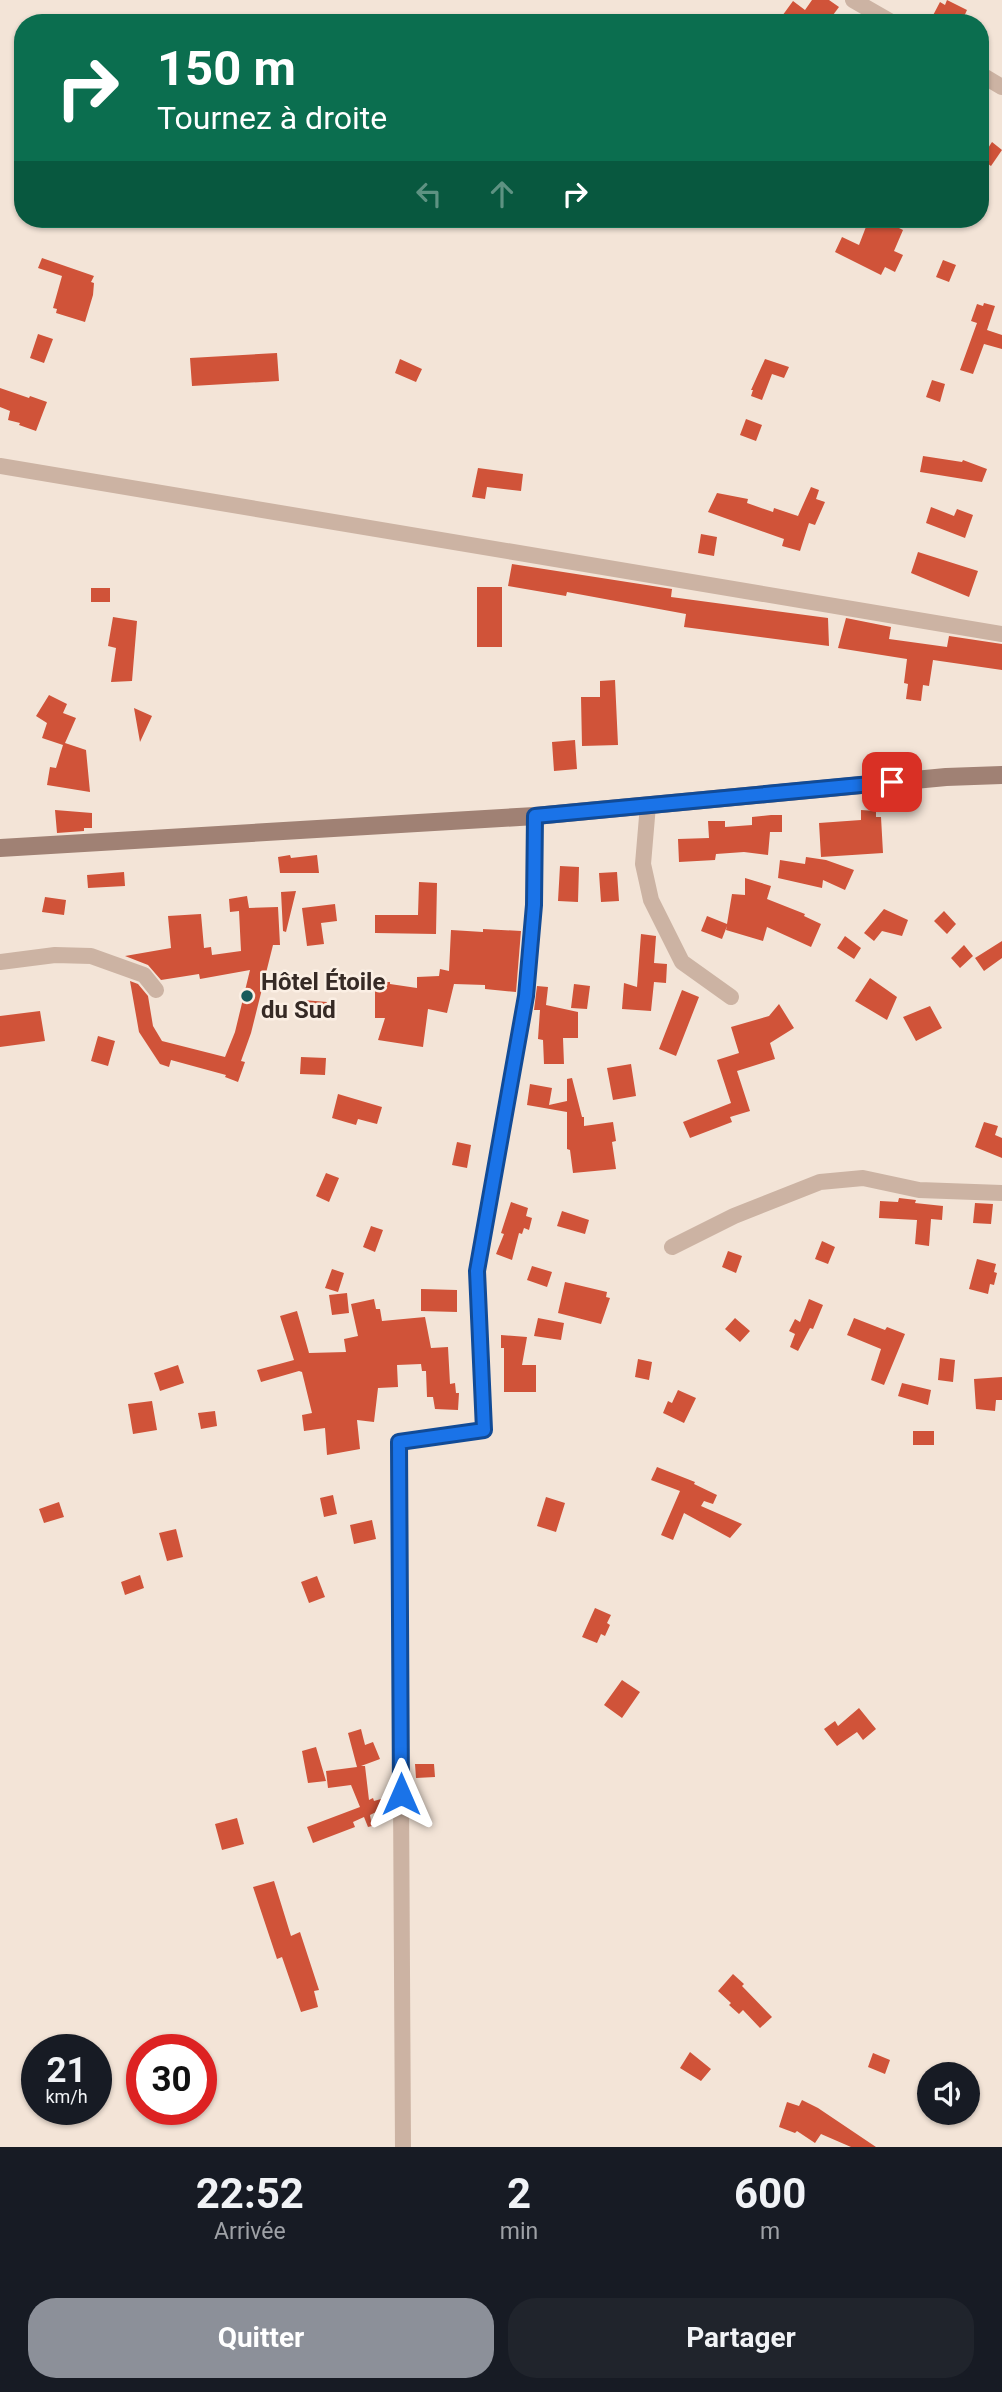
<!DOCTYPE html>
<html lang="fr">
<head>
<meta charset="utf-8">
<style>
	:root { --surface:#171b24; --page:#20242c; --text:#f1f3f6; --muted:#9ea1a6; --accent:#8c9099 }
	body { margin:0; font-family:Roboto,sans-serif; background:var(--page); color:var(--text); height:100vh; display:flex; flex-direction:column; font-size:26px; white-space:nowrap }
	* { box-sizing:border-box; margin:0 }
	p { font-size:23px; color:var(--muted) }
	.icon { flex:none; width:38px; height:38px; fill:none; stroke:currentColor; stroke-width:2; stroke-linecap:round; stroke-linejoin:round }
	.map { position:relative; height:2147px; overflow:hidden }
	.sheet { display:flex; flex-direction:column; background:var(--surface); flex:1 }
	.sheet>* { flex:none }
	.hud { position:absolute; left:14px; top:14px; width:975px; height:214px; border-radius:28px; box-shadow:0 2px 5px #0004; background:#0b6e4f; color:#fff; overflow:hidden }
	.controls { position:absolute; left:917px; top:2062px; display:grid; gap:14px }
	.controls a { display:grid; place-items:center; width:63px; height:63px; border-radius:50%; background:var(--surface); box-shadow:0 2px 5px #0004; font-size:35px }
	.speed { position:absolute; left:21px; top:2034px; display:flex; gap:14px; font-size:35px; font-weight:700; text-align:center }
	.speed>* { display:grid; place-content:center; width:91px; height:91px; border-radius:50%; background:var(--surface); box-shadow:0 2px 5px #0004; line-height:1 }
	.speed small { font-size:18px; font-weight:400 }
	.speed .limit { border:10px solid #d22; background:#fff; color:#111 }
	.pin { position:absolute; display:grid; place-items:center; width:60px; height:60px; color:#fff; margin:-30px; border-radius:14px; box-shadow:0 4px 10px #0006 }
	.me { position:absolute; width:77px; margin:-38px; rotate:0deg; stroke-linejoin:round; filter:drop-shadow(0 0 5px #0008) }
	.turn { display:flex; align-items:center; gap:24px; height:147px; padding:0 28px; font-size:32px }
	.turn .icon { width:91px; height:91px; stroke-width:2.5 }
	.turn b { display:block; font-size:49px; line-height:60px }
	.lanes { display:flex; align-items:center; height:66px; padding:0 28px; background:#0003; justify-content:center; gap:35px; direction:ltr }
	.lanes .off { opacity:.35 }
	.eta { display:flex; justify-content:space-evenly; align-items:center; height:119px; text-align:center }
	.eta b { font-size:42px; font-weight:700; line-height:49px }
	.action { display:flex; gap:14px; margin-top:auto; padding:14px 28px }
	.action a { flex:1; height:80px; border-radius:28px; background:var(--accent); color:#fff; font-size:28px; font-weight:700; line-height:80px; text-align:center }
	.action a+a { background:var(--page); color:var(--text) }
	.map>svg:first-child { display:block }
	.building { fill:#d05339 }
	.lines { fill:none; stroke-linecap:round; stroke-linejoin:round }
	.street { stroke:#ccb3a3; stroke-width:16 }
	.secondary { stroke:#a08174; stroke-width:18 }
	.route-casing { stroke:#114b97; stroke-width:18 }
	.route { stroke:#1a73e8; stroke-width:12 }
	.poi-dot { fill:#185b5b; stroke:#fbefe4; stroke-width:2.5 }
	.labels { text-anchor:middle; stroke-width:5; stroke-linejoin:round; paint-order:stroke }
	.poi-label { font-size:24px; font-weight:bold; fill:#362a25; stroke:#fbefe4; text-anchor:start }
</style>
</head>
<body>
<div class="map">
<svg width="1002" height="2147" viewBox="0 0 1002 2147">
	<rect width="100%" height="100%" fill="#f3e4d7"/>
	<!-- building -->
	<path class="building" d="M812,0H829L839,7L827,23L818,16L816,18L823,23H777L793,1L805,10Z
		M947,0L967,10L961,23H929L940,2L945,5Z
		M992,142L1002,150L991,166L981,159Z
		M869,219H898L895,226L903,230L894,251L903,255L895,272L885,267L881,275L835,252L842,237L859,245Z
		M42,258L94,276L91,282L94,283L93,295L85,322L56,313L57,309L53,308L62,276L38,268Z
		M943,260L956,265L949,282L936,277Z
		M984,303L995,306L987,330L1002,335V349L984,344L973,374L960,370L977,323L971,321L977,304L983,306Z
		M38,334L53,339L44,363L30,358Z
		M277,353L279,381L192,386L190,358Z
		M400,359L422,369L416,382L395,373Z
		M765,359L789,367L784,378L772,374L762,400L751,396L753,390H751Z
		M932,380L945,384L940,402L926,397Z
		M0,388L29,398L30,396L47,402L36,431L19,425L20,423L8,420L10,411L0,407Z
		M746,419L762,425L756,441L740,435Z
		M923,456L962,462L963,460L987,469L982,482L920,472Z
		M478,468L523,474L521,491L487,487L485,499L472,497Z
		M811,487L819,490L816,499L825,502L815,525L809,523L800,551L782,546L784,539L708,512L717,493L748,499L747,503L773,512L774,508L798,516Z
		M931,507L954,516L957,509L973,515L965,538L926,523Z
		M701,534L717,537L714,556L698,553Z
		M918,552L978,571L969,597L911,573Z
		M512,564L672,589L671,597L828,618L829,646L684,627L686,614L567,592L566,596L508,586Z
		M477,587H502V647H477Z
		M91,588H110V602H91Z
		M113,617L137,621L132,681L111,682L116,648L108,646Z
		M846,618L891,627L889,639L947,647L949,636L1002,644V670L933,660L929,686L923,685L921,701L906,699L908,684L904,683L907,659L838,648Z
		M615,680L618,745L582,746L581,697H600V681Z
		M49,695L67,704L63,713L76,718L65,743L86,750L90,792L47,785L50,767L56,768L63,745L42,738L47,723L36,716Z
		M134,708L152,716L140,742Z
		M575,740L577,769L554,771L552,742Z
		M55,810L92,813V828H84V831L57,833Z
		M861,810L876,811V817H881L883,853L821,857L819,823L861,820Z
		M771,815H782V832H770L768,855L744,852L716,854L715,860L679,862L678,839L709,838L708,821H725V827L752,825V817Z
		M290,855L291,858L317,855L319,873H280L278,857Z
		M806,857L826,860L854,870L845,890L823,880L822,888L778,878L780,860L805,864Z
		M560,866L579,867L578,902L558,901Z
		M124,872L125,886L88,888L87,875Z
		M617,872L619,901L601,902L599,873Z
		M745,878L771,886L767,899L805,914L804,916L821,924L811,947L767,927L763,941L726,930L727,926L722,939L701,931L707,916L727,924L732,894L745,895Z
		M419,882L437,883L436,934L375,933V915H418Z
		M296,891L286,932L283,931L281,892Z
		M247,896L249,908L278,907L280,945H273L251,1033L241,1061L245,1062L238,1082L225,1077L226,1075L171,1060L169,1067L160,1064L139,1032L130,981L138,984L148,996L153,1026L162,1041L225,1057L235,1032L250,970L200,979L199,974L161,980L148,965L125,956L171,948L168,916L201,914L204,948L211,947L212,955L241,951L239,911L230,912L229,899Z
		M45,897L66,900L64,915L42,912Z
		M335,904L337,921L321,923L324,944L307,946L302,908Z
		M884,909L908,920L902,936L882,931L874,941L864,933Z
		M944,911L956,924L947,934L934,921Z
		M483,929L521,931L516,992L485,989V985L454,984L447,1013L428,1009L423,1047L378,1040L385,1018H375V982H390V984L417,988V977L439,976L440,969L449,971L451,930L483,932Z
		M641,934L656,936L654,963L667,964L666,983L654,982L651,1011L622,1009L624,983L637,987Z
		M845,936L861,948L854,959L837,948Z
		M1002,941V958L984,971L975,958Z
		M964,945L973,956L960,968L951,958Z
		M870,978L897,997L887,1020L855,1001Z
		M574,984L590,986L587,1009L571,1008Z
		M537,986L548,987L546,1005L578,1012V1038H563L564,1064H544L543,1040L538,1039L540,1010H534Z
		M682,990L699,997L676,1056L659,1049Z
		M303,1000L327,1002L326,1018H301Z
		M779,1004L794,1028L770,1043L775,1059L737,1071L750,1111L730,1117L732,1122L690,1138L683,1122L731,1103L717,1060L739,1053L731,1027L769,1016Z
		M930,1006L942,1028L916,1041L903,1017Z
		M40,1011L45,1041L0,1047V1016Z
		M98,1036L115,1041L108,1066L91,1061Z
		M301,1057L326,1058L325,1075L300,1074Z
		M631,1064L636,1096L613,1100L607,1068Z
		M572,1078L582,1117H584V1126L613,1122L616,1141L612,1142L616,1169L573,1173L570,1150L567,1149V1112L527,1105L530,1084L552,1088L549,1105L567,1101V1079Z
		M338,1094L382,1107L377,1124L358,1119L356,1125L332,1118Z
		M984,1122L998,1126L995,1135L1002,1138V1158L975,1147Z
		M457,1142L471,1145L467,1168L452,1165Z
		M326,1173L339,1178L329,1202L316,1196Z
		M899,1198L916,1200L915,1203L943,1206L942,1220L931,1219L929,1246L915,1244L917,1220L879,1218L880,1201L898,1202Z
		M511,1202L528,1208L526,1216L532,1218L529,1230L524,1228L522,1234L519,1233L512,1260L496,1254L504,1234L501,1233Z
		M975,1203L993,1204L991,1224L973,1223Z
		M562,1211L589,1220L585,1234L557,1226Z
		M371,1226L383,1230L375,1252L363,1247Z
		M822,1241L835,1247L828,1264L815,1259Z
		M728,1251L742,1256L736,1273L722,1267Z
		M977,1259L996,1264L994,1272L997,1273L994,1285L990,1284L988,1294L969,1289Z
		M532,1266L552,1272L547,1287L527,1280Z
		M332,1269L344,1273L338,1292L325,1288Z
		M565,1282L607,1292L606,1297L610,1298L601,1324L558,1313Z
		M421,1289L457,1290V1312L421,1311Z
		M347,1293L349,1313L332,1315L329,1295Z
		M374,1299L376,1309H380L382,1321L425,1317L431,1348L448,1347L450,1384L455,1383L456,1393H459L458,1410L435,1409L433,1397H427L426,1371H422L421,1364L397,1365L398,1387L378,1388L374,1422L357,1420L360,1449L327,1455L325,1428L304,1431L302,1415L312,1413L302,1372L299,1371L261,1382L257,1370L294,1360L280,1316L297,1311L309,1353L346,1352L344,1339L358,1336L351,1304Z
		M809,1299L823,1305L813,1329L810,1328L798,1351L790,1347L795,1334L789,1331L795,1319L800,1322Z
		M538,1318L564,1323L561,1340L534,1336Z
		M735,1318L750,1331L740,1342L725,1329Z
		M854,1318L885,1330L887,1327L905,1334L884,1385L871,1380L881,1349L847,1335Z
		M501,1335L527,1337L522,1365H536V1392H504V1348H501Z
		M940,1358L955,1360L953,1382L938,1380Z
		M638,1359L652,1362L649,1380L635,1377Z
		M178,1365L184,1383L160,1391L154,1373Z
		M1002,1377V1400H996L995,1411L976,1409L974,1379Z
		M902,1383L931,1390L928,1405L898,1396Z
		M678,1390L696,1398L684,1423L663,1413L668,1401L672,1403Z
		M152,1401L157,1430L133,1434L128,1404Z
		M215,1411L217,1426L201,1429L198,1413Z
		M913,1431H934V1445H913Z
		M657,1467L695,1482L694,1484L717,1495L713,1504L704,1501L701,1506L742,1524L730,1538L684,1513L673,1540L661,1535L680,1491L651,1480Z
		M333,1495L337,1514L324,1517L320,1498Z
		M546,1497L565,1503L556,1532L537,1526Z
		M59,1502L64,1517L44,1523L39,1509Z
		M372,1520L376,1539L354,1544L350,1525Z
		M176,1529L183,1557L167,1561L159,1533Z
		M140,1575L144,1588L125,1595L121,1582Z
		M317,1576L325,1597L309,1603L301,1582Z
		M595,1608L611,1615L607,1623L610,1625L605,1636L601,1634L597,1643L582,1637Z
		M622,1680L640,1692L622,1718L604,1705Z
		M859,1708L876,1729L863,1740L857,1732L837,1746L824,1729L835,1721L838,1726Z
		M361,1729L365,1745L373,1742L380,1759L361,1766H365L369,1800L373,1798L374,1801L381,1799L384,1808L370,1815L372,1826L368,1827L364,1817L353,1822L355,1827L313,1843L307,1827L360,1807L351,1785L328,1788L326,1771L357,1767L348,1733Z
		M316,1747L326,1781L308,1783L302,1751Z
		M415,1764H434L435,1777L416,1778Z
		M237,1818L244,1844L222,1850L215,1824Z
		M274,1881L291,1936L300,1932L319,1990L314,1991L318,2007L301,2012L282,1957L277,1959L253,1887Z
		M733,1974L744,1984L742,1986L772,2017L760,2028L743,2010L739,2014L729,2005L731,2003L718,1991Z
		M690,2052L711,2069L701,2081L680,2068Z
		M873,2053L890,2060L885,2074L868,2067Z
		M802,2100L818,2108L876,2147H851L821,2134L815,2143L797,2131L795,2133L779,2127L787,2102L799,2106Z"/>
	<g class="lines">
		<!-- street -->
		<path class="street" d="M853,0L893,23
			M980,74L1002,87
			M0,466L1002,634
			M648,805L643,864L651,900L682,962L731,997
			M0,962L55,955L91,956L144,975L156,990
			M672,1247L734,1216L820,1182L863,1178L919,1190L1002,1193
			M403,2147L399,1442L484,1430L477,1271L526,996L534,905L535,816"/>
		<!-- secondary -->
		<path class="secondary" d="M0,848L535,816L946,777L1002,775"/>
	</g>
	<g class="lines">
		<!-- route casing -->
		<g class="route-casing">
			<path id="route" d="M401,1794L399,1442L484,1430L477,1271L526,996L534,905L535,816L892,782"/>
		</g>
		<!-- route -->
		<use href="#route" class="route"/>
	</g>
	<!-- markers -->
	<circle class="poi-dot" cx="247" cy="996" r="7"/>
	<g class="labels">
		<!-- poi labels -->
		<g class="poi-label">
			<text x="261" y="990">Hôtel Étoile<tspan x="261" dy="28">du Sud</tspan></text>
		</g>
	</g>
</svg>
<div class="controls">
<a><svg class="icon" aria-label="sound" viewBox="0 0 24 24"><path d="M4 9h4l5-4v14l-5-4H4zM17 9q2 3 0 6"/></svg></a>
</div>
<div class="speed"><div>21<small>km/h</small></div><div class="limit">30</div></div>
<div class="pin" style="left:892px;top:782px;background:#d93025"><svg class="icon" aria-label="arrive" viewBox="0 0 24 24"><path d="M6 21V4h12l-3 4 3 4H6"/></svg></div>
<svg class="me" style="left:401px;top:1794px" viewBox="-20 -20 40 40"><path d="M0-17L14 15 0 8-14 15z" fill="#1a73e8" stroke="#fff" stroke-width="4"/></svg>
<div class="hud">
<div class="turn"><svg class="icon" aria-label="right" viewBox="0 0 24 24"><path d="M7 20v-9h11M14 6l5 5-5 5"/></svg><div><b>150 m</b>Tournez à droite</div></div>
<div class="lanes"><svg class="icon off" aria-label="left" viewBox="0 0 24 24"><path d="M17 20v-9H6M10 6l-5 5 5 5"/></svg><svg class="icon off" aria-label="ahead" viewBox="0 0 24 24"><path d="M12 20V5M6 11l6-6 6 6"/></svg><svg class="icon" aria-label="right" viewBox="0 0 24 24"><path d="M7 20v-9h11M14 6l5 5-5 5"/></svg></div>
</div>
</div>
<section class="sheet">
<div class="eta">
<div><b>22:52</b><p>Arrivée</p></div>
<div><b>2</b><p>min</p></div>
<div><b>600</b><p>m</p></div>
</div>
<div class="action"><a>Quitter</a><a>Partager</a></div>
</section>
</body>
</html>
